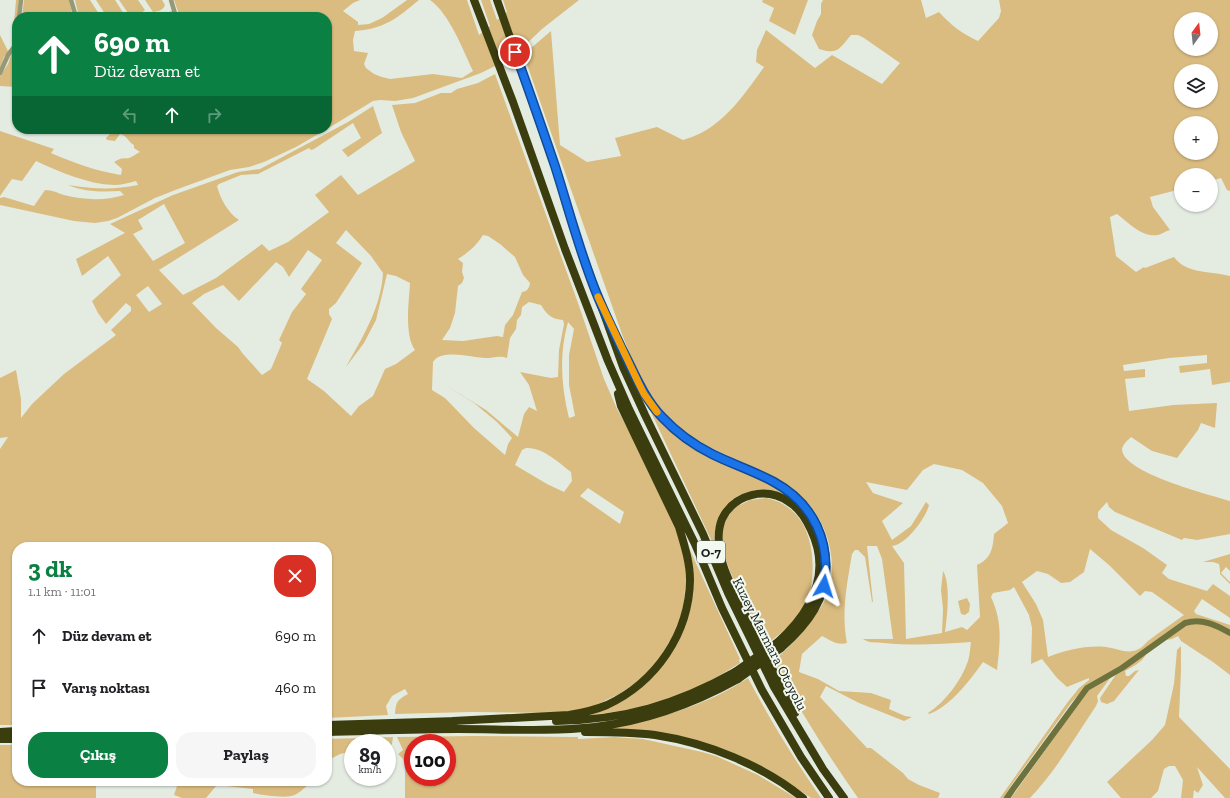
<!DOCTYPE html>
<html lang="tr">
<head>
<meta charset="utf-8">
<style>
	:root { --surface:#fff; --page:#f6f6f6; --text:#202124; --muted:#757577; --accent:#0b8043 }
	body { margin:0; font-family:"Zilla Slab",serif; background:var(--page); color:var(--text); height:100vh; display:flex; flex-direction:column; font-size:15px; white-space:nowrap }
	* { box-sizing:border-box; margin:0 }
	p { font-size:13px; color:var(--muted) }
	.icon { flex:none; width:22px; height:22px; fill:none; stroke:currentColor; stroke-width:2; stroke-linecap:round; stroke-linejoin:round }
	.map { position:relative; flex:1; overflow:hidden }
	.details { position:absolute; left:12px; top:542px; width:320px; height:244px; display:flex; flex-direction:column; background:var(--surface); border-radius:16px; box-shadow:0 1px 3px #0004 }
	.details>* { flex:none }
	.top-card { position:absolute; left:12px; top:12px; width:320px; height:122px; border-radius:16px; box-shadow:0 1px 3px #0004; background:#0b8043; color:#fff; overflow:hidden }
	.needle { width:26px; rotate:15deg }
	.controls { position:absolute; left:1174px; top:12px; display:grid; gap:8px }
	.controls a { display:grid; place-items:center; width:44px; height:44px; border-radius:50%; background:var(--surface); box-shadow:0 1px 3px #0004; font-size:20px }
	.speed { position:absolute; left:344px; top:734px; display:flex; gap:8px; font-size:20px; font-weight:700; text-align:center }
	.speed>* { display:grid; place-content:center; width:52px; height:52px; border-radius:50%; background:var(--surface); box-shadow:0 1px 3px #0004; line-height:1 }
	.speed small { font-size:10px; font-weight:400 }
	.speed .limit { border:6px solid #d22; background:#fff; color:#111 }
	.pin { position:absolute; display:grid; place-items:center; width:34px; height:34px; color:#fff; margin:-17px; border:2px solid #fff; border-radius:50%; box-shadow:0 1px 4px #0007 }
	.me { position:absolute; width:44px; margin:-22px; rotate:6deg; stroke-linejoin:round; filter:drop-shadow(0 0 3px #0008) }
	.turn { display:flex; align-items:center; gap:14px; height:84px; padding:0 16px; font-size:18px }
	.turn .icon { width:52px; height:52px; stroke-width:2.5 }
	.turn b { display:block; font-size:28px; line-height:34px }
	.lanes { display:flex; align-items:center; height:38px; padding:0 16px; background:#0003; justify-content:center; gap:20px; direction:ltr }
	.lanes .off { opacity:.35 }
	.round { display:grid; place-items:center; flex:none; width:42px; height:42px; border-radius:16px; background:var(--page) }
	.head { display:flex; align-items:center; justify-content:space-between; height:68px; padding:0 16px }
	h1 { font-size:24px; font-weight:700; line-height:30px; color:var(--accent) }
	.button { display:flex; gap:8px; margin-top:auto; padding:8px 16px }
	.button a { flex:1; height:46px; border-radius:16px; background:var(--accent); color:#fff; font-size:16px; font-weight:700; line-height:46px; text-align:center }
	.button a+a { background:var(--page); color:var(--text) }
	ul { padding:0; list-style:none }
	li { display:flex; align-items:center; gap:12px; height:52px; padding:0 16px }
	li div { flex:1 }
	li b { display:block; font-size:15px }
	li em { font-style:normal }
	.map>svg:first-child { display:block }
	.green { fill:#dabc80; fill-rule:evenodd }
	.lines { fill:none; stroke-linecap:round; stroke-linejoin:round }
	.street { stroke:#969976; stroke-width:4.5 }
	.secondary { stroke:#6e723d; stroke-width:6 }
	.highway { stroke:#3b3d0f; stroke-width:8 }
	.highway-bridge { stroke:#3b3d0f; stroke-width:8 }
	.route-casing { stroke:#114b97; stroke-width:10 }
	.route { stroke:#1a73e8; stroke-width:7 }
	.slow { stroke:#f59e0b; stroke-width:7 }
	.labels { text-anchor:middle; stroke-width:4; stroke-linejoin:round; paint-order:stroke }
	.shield { fill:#f1f9f0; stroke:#5a5f5a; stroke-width:1 }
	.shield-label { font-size:13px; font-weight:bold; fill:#1a1d1a }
	.street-label { font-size:14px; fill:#1a1d1a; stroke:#f1f9f0 }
</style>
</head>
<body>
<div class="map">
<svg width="1230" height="798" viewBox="0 0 1230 798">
	<rect width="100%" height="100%" fill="#e4ece2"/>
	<!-- green -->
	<path class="green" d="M16,0H19L13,45L12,48L4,57L0,68V35L8,51L12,46Z
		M24,0H69L73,17H22Z
		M75,0H90L101,17H79Z
		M96,0H115L124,14V16L107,17Z
		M119,0H138L145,10L140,14L130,16Z
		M145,0H162L165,5C163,11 158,11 153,12Z
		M174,0H360L353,3L343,11L358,22V25L369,24L382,18L407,0H419C397,18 385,29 355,31L353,40L354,51L368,53L364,64L366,68L374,74L382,77L390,79L433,74L462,78L473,71C463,50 449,13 430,0H467L479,35L490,26L481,0H490L497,20L507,12L503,0H579L542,29L520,50L501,63L481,73L413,98L395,101L380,100L373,101L327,129V17H180Z
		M763,0H808L795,35L769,21L774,8L762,2Z
		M823,0H921L926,18L939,12C952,26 961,33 978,41L999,18L1001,11L999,0H1230V191L1227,190L1221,178L1211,181V175H1181V189L1150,197L1153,207L1170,230C1166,231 1162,234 1158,235C1142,238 1128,222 1117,214L1110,217L1116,256L1136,272L1144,267L1145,268L1174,257C1186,274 1211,271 1230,276V382L1212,385L1210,369L1180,373L1179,366L1207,363V355L1169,358L1123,365L1124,371L1145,369V377L1125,379L1129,411L1173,405L1217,403L1215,428L1201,423L1198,430L1177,458L1152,451L1131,437C1128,440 1123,444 1122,449C1122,473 1211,495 1230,501V534L1197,540L1184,538L1182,540L1115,512L1109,507L1107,502L1098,512V518L1111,530L1143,548L1167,565L1162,573L1169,579L1207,591L1213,584L1230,596V618L1202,599L1194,611L1196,614L1230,625V630C1215,624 1199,614 1183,621L1115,670L1087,685L1071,703L1010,787L1004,798H1000L1067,703L1079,688L1089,680V678L1067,687L1057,678L1042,659L1031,664L1032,628L1029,615L1014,587L1010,590L993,593L991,597C1003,623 1000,642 997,670L983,662C971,679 950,707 929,714L928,713C946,701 961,681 968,661C970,654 970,648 971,642C940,644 915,646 884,643C876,642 870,644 863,639H893L882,559L877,546H867L873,602H872L865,557L858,550H855L852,554C847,584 841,613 847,643C837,646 830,640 822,636L802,654L799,672L818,679L839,691L871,693L891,700L889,709L905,716L912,717L904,721L859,703L826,686L820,697L867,748H871L903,773L908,779L919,785L940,793L938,798H858C827,754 799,709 773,661C794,644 810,625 824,602C827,598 828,590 830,585C838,547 820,506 787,485C753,462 713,455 680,428C649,402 638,374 623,337L524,56V54L551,31L560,145L587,162L621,156L615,138L657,127L683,140C689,138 695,136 701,133C728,119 746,92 764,67L756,62L757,50L766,30L815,68L832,55L882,84L900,63L864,38L858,35H851C839,49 838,55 819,49L812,35L817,21L821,14V4ZM1181,19H1211V49H1181ZM1181,71H1211V101H1181ZM1181,123H1211V153H1181ZM934,464L962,470L983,483L1002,506L1008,523L994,534C993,548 991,559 977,565L980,617L967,630L962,627L945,632C947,618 951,583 943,571L941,590L943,609L942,633L906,639L904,563L892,546C906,545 926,518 929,505L926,502L911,526L892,540L882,521L903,503L873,493L866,482L907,490L923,470ZM1090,549L1109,565L1140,596L1145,591L1152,592L1184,615C1172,624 1159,632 1148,641C1144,645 1140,650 1133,651C1125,653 1115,648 1106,647C1087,645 1066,650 1048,657L1043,620L1036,604L1022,582L1037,571L1048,574L1061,583L1070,582L1084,572Z
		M17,47V87L0,86V76L8,64L11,55Z
		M495,74L578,303L604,379L617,409L633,438L679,536L685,563L686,576L684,602L681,616L672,637L658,661L641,679L619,694L594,706L577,711L559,713L471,712L395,714C396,702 397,700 408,694L405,689L392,696L386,706L388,715L327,718V547H17V725H0V449L8,437L0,438V378L16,370L21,399V418L32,404L64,374L116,335L111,330L131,311V307L126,303L106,324L98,313L92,301L121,275L108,256L82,276L76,259L125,233L110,224L173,195L238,172L260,169L348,122L373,106L382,133L348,157L342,150L361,138L353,123L314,149L311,150L309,148L258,174L241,175L219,184L217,186C220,198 228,213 239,220L159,270L183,295L216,278L262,244L269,251L288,242L329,212L315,195L341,175L358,195L415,161L401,132L392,105L415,103L441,93H451L457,89L478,83ZM164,204L185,243L153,261L133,234L143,229L138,220ZM346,230L371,256L383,273C381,308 362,338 346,367L364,343L376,320L387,274L396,276L410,283C409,302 404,334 415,350L396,364L385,369L373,396L359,406L351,416L324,391L307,379L332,319L329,314V309L336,303L362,263L336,243ZM483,235L488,236L500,244L515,257L523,275L530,283C529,288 528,291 522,292L513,315L505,325L503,337L497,336L463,341L442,340L450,328L455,313L458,286L462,283L464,278L462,272L463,263L458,259C469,252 477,245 483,235ZM308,250L322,260L301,289L306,294L292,312L279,340L282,343L271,369L262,375L243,354L238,347L216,328L192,303L204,294L223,285L239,301L276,262L283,267L289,277ZM148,286L162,304L149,312L136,295ZM529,302L541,305C547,315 552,319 563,320L564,324L559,350L558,377L551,378L520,372L529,385L537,411L529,407L524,414L518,437L486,410L439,381L474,403L497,422L512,438L508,444L505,455L474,428L445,398L432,390L433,362C435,359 437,357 441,356C455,352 471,357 485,358C493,358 500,355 507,358L510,338L516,329L517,320L521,315L522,307ZM568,322L574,329L569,355V385L575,416L569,418C561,386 559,354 568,322ZM526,448C543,447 559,463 571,472L572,481L564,492L547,484L515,465L522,450ZM588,488L624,512L620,524L580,496Z
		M101,129H327L296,147L264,162L249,167L230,170L178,189L155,198L117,218L108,221L95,223L74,221L0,205V198L4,197L34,206L45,190C52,190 58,193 64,195C83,200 105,201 124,195L120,191C102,192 85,192 68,185C94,189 113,190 138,185L136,181C129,183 121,185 114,185C87,184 60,172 36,161L22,181L12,179L0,196V131L54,149L51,153C74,163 96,171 121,175L122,169L114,162C123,157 120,159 129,158C133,157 137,153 140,152L134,148V145C128,142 127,135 120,134L115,141L107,140L106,138L110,134L106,131Z
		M649,408L662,423L759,479L775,487L791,498C775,490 760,487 743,494C740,495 735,497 732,500C731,502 729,505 727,507C716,522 713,530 715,548Z
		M766,498C808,506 817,551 811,586L812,587L803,609L787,628L766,645C758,630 751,614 743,599C733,577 719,554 723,529C724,519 732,511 739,504L740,505L750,500Z
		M689,548L740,659L739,660L740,663C724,673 707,683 689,692C657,706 621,711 587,716L612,706L672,652L693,574Z
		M1230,554V571L1226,567L1221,573L1230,582V584L1220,574V570L1219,564L1213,562H1203Z
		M967,598L970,604L969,612L965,615L961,614L958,601Z
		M1190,624H1207L1230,635V675L1213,662L1181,641L1178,636L1172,639L1166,640L1183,627Z
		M1181,646V671L1179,717L1230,769V798H1225L1197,767L1203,785L1198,793L1194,790L1193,798H1181L1183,780L1175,766H1169L1164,769L1158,791L1151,798H1121L1107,782L1152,740L1165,725L1174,684L1177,650Z
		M1146,654C1143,662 1132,667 1125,671L1126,676H1129L1135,671L1139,670L1114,701L1107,704L1101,702L1100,698L1117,673Z
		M1111,677L1097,696L1098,701L1096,706C1075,737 1056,771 1030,798H1011L1090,688Z
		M748,678C770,720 794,759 821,798H811L767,769L714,746L607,729C657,719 706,706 748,678Z
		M473,736L578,737V739L614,737L643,739L702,752L716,756L758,775L796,798H405V765L403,759L398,754L403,750L397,737ZM413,743H447V777H413Z
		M393,737L392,744L388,750L387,743H353V751L340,754L327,761V739Z
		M0,745H17V781H99L96,786V798H0Z
		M175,781H309V784C304,788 298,795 291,796C283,798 261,795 253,793V789L217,785L206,798H182L174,795L177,786Z"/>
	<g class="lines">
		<!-- street -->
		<path class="street" d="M71,0L76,17
			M171,0L176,17
			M19,17L21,0
			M158,17L175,13
			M0,73L8,55L15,46L17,31"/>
		<!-- secondary -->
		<path class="secondary" d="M1007,798L1013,789L1087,688L1122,668L1185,623C1202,618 1216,625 1230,633"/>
		<!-- highway -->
		<path class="highway" d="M474,0L513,102L565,249L608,361L629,409L695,544L722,608L762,690L801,757L829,798
			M497,0L555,167L579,244L623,367L645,415L703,534L728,593L774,687L823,769L844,798
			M617,338C632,369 644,402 670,425C683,436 697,447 712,454C765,479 820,491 826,560C829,598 807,625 781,648
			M778,642C811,612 832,574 811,530C806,519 799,508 789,502C766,486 734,494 722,519C718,529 718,541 720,552C723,573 737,596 746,616C762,648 778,681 795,713
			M453,721L569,715C582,713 595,710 607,705C656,682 689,634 690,580C690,562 684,544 679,527L621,406L618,394
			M556,721C624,720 676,705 735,672
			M327,725L457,721
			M0,732L17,731
			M327,732C371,731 414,729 458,729C503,729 549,732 595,727C646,721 693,704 738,679
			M585,732C608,732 632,732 655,735C708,743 762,765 803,798
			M0,739H17"/>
		<!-- highway-bridge -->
		<path class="highway-bridge" d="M735,672L778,642
			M738,679L781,648"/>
	</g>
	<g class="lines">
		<!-- route casing -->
		<g class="route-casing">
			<path id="route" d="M515,52C529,90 542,128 555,166C569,210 580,254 598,297C605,314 613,330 621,347C634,372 643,397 662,417C676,432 694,445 712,454C732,464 754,471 774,482C814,504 831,542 824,586"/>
		</g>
		<!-- route -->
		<use href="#route" class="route"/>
		<!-- slow -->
		<path class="slow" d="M598,297L639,384L644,394L657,412"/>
	</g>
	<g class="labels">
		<!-- shield labels -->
		<rect class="shield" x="697" y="541" width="28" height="22" rx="3"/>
		<g class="shield-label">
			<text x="711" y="557">O-7</text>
		</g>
		<!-- street labels -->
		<g class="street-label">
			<text transform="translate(770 644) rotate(63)" y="5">Kuzey Marmara Otoyolu</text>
		</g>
	</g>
</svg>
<div class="controls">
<a><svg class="needle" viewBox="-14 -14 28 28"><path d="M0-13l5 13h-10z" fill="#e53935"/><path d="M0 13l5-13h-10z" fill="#757577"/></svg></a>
<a><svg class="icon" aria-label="layers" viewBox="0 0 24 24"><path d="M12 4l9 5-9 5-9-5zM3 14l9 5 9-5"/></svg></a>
<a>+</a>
<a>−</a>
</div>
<div class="speed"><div>89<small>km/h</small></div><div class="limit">100</div></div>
<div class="pin" style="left:515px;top:52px;background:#d93025"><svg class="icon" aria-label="arrive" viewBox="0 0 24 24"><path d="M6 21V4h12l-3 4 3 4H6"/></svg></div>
<svg class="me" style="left:824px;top:586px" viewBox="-20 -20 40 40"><path d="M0-17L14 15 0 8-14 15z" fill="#1a73e8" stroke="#fff" stroke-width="4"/></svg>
<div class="top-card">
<div class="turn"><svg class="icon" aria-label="ahead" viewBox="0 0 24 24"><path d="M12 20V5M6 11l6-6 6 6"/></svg><div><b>690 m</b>Düz devam et</div></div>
<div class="lanes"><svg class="icon off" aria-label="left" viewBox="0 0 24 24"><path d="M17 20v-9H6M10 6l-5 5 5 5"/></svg><svg class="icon" aria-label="ahead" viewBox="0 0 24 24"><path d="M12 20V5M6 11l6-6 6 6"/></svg><svg class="icon off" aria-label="right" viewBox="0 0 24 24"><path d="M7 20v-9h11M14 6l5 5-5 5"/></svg></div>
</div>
<section class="details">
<div class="head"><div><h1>3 dk</h1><p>1.1 km · 11:01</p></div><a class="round" style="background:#d93025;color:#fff"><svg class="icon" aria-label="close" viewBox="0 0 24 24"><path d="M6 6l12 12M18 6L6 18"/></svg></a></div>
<ul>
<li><svg class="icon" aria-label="ahead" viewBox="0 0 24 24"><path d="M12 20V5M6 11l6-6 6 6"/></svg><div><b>Düz devam et</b></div><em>690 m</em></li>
<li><svg class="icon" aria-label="arrive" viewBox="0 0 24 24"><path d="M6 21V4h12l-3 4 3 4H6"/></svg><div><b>Varış noktası</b></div><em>460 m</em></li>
</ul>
<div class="button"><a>Çıkış</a><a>Paylaş</a></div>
</section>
</div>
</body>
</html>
